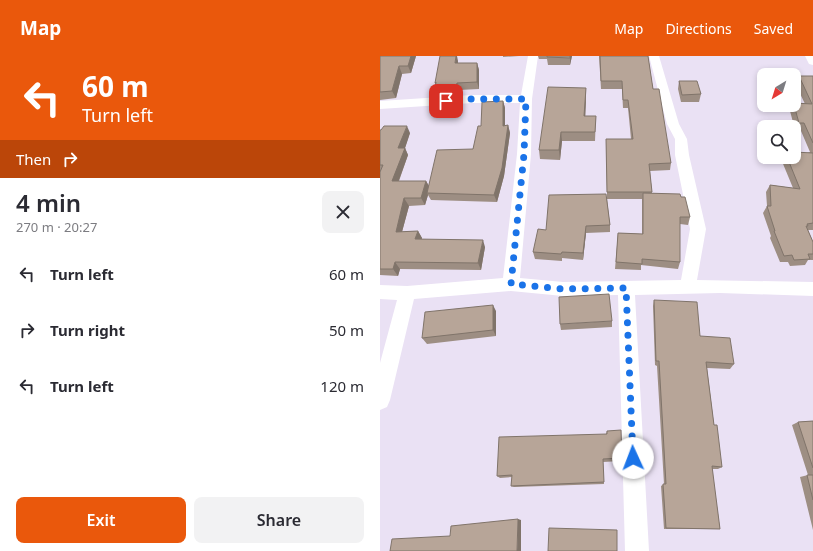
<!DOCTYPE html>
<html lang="en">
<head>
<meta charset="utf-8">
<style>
	:root { --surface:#fff; --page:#f2f2f3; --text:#2b2b33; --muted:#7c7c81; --accent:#ea580c }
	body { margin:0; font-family:"Noto Sans",sans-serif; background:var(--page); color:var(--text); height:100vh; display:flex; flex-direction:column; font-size:15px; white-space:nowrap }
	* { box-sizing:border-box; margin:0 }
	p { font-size:13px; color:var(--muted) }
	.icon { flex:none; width:22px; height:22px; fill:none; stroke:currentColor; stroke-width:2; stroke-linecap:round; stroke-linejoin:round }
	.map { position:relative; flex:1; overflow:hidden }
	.panel { display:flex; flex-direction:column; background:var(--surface); width:380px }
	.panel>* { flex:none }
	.top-card { background:#ea580c; color:#fff; overflow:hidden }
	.needle { width:26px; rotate:218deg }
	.tools { position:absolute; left:377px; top:12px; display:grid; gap:8px }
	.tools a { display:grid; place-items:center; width:44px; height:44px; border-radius:8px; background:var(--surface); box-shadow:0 2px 6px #0003; font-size:20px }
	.pin { position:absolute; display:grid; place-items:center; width:34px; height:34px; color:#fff; margin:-17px; border-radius:8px; box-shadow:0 2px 6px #0006 }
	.me { position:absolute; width:44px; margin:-22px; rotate:358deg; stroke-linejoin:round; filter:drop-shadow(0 0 3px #0008) }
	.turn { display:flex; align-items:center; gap:14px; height:84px; padding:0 16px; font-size:18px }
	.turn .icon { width:52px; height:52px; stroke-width:2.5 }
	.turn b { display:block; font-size:28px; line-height:34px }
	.then { display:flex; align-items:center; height:38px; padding:0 16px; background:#0003; gap:8px; font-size:15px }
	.round { display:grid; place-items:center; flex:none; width:42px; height:42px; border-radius:8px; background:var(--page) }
	.headline { display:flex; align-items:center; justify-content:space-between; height:68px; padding:0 16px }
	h1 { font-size:24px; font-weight:600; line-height:30px }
	.cta { display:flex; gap:8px; margin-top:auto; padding:8px 16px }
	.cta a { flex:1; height:46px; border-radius:8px; background:var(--accent); color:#fff; font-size:16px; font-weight:600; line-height:46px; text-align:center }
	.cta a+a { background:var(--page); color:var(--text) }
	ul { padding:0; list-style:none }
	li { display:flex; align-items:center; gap:12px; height:56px; padding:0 16px }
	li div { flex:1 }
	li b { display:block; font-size:15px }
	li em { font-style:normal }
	header { display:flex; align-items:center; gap:24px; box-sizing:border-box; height:56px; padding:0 20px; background:var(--accent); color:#fff }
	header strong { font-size:19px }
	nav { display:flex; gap:22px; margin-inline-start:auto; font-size:14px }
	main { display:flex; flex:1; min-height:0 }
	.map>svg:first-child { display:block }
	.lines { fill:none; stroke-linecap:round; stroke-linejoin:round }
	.minor { fill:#fff; fill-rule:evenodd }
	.wall { fill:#9d8e83 }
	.shaded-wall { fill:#80746a }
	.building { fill:#b7a598; stroke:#80746a }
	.route { stroke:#1a73e8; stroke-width:7; stroke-dasharray:0 12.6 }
</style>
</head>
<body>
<header>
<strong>Map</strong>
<nav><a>Map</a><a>Directions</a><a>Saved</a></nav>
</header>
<main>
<section class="panel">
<div class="top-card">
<div class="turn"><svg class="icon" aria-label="left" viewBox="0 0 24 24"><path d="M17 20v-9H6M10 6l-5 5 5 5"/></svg><div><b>60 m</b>Turn left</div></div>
<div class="then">Then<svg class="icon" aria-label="right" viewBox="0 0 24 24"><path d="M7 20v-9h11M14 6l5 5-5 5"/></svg></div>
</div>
<div class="headline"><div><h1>4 min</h1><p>270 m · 20:27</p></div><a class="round"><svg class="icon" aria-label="close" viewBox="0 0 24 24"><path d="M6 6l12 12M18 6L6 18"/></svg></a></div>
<ul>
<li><svg class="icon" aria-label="left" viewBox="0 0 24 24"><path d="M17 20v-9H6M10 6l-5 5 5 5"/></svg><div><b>Turn left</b></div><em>60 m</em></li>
<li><svg class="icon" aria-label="right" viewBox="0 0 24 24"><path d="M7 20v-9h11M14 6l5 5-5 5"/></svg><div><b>Turn right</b></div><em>50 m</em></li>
<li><svg class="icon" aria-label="left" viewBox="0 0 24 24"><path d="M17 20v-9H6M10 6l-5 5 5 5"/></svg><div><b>Turn left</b></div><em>120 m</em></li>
</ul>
<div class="cta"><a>Exit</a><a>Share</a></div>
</section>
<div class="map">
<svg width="433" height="495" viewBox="0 0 433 495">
	<rect width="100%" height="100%" fill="#eae1f4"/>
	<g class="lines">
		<!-- minor -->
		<path class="minor" d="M148,0H158L152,43L151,98L140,222L183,226L301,224L310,173L295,99V83L287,68L269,0H279L299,68L307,83L309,99L326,173L317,224L433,226V240L340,237L255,239L269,495H245L238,239L183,240L131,235L34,243L10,344L7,351L0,354V307L17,244L0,243V229L27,230L123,222L137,98L140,47H92L0,53V45L92,39H141Z
			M425,0H433V9L429,8Z"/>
	</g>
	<!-- wall -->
	<path class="wall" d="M0,0H36L31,17L22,18L16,42L0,44Z
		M123,0H139L123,1Z
		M158,0H192L190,9H168L167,3H159Z
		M219,0H268L273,33L291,107L290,114L270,115L272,137L301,141L310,161L308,169L300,168V206L298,213L261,209V214L235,213L238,177L262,178V143H227L230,169V176L206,177L203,204L182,202V205L155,203L153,196L166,174L227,141L226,83H251L248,52H243L242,33H221Z
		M78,5V7H97L99,14V33L79,34L78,38L58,40L55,33L56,30L55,27Z
		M419,20H433V174H428L433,186V204H428L425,209L410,210L408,206H400L390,182L391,180L383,157L387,150L386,136L390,129L413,132L401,103L402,101H414L430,96L421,75L415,74L410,55L413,49L425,48L415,27Z
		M299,25L321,38L319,46H301L298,33Z
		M206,32V41L205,60H216L215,85H182L180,104L160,103L159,94Z
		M123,45L125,52V70L128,69L130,77L124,120L117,146L51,144L48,139L45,149L29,150L22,176L38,175L42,182L41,183L105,191L101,214L20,213L18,220L0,219V74L30,77L25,92L28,99L19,125H46L49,130L93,93L101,70Z
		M274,244L320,280L354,308L350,313L327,312L334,369L342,411L338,413H332L340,473H284L281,430L284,428L277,310L275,309L273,250Z
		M116,255V280L47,288L42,282Z
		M232,265V271L181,274L180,268Z
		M433,365V474L420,421L428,419L412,369L418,366Z
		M227,375L242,402L241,405L223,406L224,428L134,431L131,430L132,421L120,422L117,420L226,378Z"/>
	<!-- shaded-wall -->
	<path class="shaded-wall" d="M31,0H36L31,17L28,10Z
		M76,0H77L78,5L77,14L75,7Z
		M190,0H192L190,9Z
		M97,7L99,14V33L97,26Z
		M19,10L22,18L16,42L12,35Z
		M77,27L79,34L78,38L76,31Z
		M206,32V41L205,69L204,60Z
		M123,45L125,52V77L123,70Z
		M128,69L130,77L124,120L117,146L114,139Z
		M27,70L30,77L25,92L28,99L16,132L12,125L18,92Z
		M181,76L182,85L180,104L179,94Z
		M46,125L50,132L47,137L48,139L45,149L41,142Z
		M24,142L29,150L20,183L16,176Z
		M206,170V177L203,204V197Z
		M38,175L42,182L40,190L35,183Z
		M103,184L105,191L101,214L98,207Z
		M15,206L20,213L18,220L13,213Z
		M113,249L116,255V280L113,274Z
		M138,463L141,464V495H137Z"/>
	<!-- building -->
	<path class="building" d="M0,0H31L28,10H19L12,35L0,36Z
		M60,0H76L75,7H97V26L77,27L76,31L55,33L56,26L55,27Z
		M167,0H190V2L167,1Z
		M220,0H268L273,33H279L291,107L269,108L272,136H227L226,83H253L248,44H243L242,25H221Z
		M419,20H433V87L424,67H419L414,49V47L432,48Z
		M299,25H317L321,38L302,39Z
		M168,31L206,32L204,60H216L215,76H181L179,94H159Z
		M123,45V70L128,69L122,112L114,139L47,137L57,94L93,93L98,70H101L102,46Z
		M4,70H27L18,92H25L12,125H46L41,142H24L16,176L38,175L35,183L103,184L98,207L15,206L13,213H0V116L3,109H0V74H1Z
		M414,96L433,97V167L427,168L428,170H426L433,186V198H428L430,203L414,204L412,199L404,200L394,175H395L387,150H391L390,129L420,133L407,101H414Z
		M263,137L300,138L301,141H305L310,161H300V206L262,203V208L236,206L238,177L263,178Z
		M226,138L230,169L206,170L203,197L182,196L181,198L153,196L158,173L166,174L169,139Z
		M229,238L232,265L180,268L179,241Z
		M274,244L317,246L320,280L350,282L354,308L326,306L334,369H337L342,411L332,410L340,473L286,472L283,428H286L279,305H276Z
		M113,249V274L42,282L45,256Z
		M433,365V412L418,366Z
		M241,374L242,402L223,403L224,426L131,430L132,419L117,420L119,381L227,378V375Z
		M427,419H433V444Z
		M138,463L137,495H10L12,483L70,480L71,470Z
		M169,472L237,474V495H168Z"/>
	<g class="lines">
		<!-- route -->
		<path class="route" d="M66,45L92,43H146L144,98L131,228L183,233L246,232L253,402"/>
	</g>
</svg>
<div class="tools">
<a><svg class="needle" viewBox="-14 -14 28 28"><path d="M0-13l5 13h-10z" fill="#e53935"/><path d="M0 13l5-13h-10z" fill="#7c7c81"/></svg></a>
<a><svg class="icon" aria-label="search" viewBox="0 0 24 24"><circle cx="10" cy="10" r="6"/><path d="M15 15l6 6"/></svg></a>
</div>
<div class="pin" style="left:66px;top:45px;background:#d93025"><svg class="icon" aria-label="arrive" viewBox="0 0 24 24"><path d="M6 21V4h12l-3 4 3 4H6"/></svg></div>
<svg class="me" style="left:253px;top:402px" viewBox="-20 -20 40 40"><circle r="19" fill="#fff"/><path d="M0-13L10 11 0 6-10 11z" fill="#1a73e8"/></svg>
</div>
</main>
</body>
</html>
